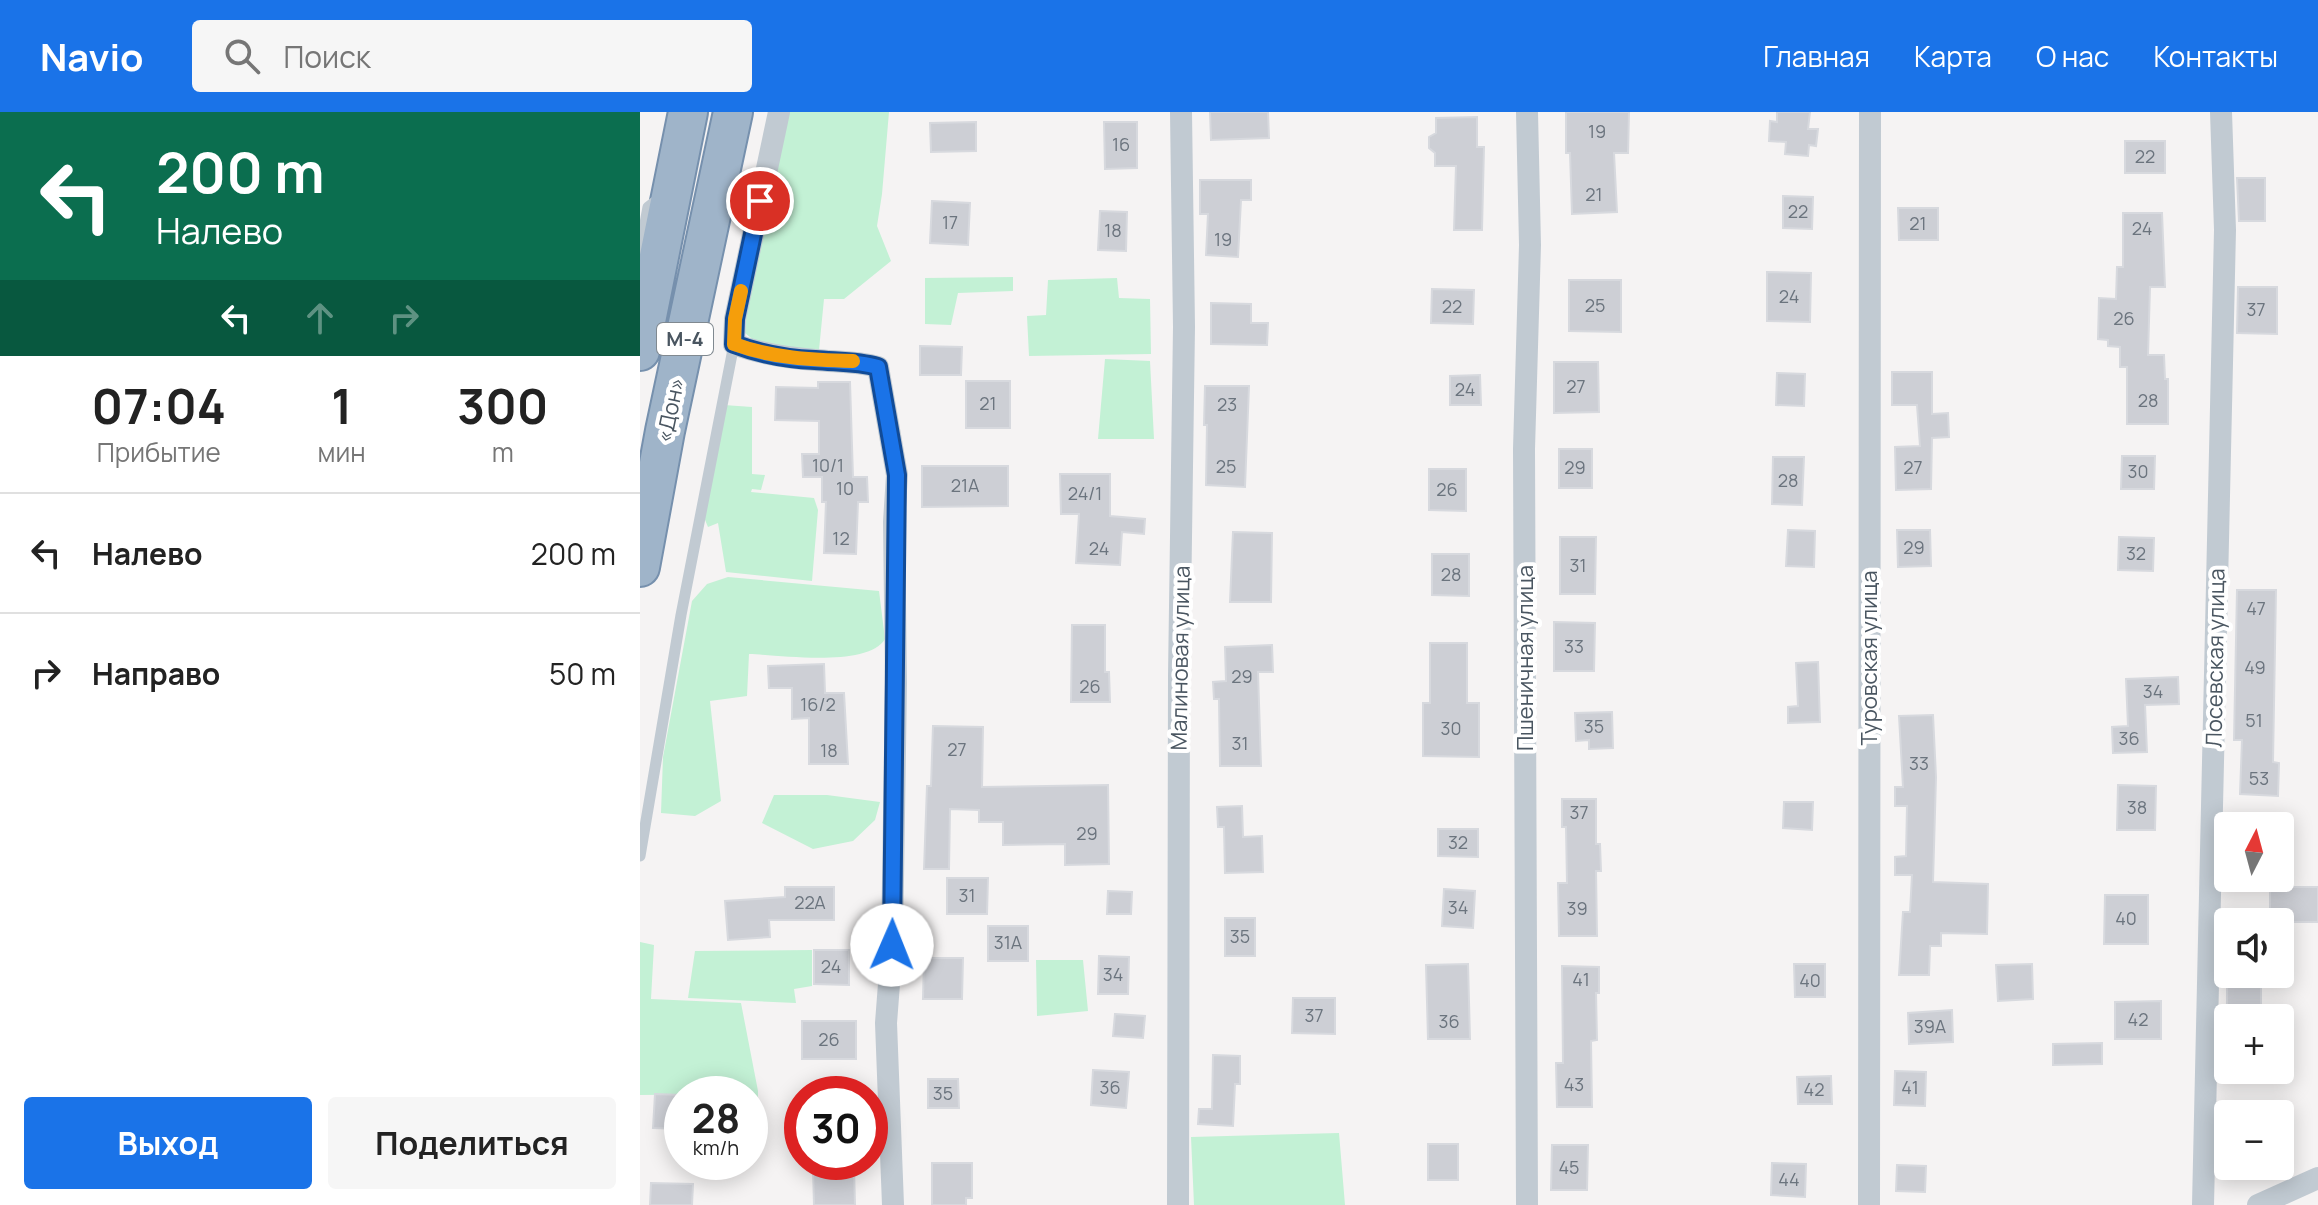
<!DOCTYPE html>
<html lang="ru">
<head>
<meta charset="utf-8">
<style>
	:root { --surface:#fff; --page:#f6f6f6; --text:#222; --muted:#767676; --line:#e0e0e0; --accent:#1a73e8 }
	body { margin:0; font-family:Manrope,sans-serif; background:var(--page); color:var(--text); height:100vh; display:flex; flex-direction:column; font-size:30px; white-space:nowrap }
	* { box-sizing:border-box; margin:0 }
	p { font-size:26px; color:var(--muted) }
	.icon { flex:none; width:44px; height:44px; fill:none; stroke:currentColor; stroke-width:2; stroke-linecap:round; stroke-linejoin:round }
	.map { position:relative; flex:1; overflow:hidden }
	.side { display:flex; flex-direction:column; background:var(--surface); width:640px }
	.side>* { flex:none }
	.guide { background:#0b6e4f; color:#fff; overflow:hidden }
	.needle { width:52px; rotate:6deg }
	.buttons { position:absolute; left:1574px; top:700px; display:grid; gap:16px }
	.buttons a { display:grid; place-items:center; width:80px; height:80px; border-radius:8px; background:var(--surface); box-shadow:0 4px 20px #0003; font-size:40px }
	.speed { position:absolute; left:24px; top:964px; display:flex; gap:16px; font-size:40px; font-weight:700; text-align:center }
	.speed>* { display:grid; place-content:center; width:104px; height:104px; border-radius:50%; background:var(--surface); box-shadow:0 4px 20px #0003; line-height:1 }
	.speed small { font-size:20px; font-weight:400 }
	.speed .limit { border:12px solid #d22; background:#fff; color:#111 }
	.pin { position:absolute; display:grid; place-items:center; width:68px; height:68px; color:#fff; margin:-34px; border:4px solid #fff; border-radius:50%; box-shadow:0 2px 8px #0007 }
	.me { position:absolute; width:88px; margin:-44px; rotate:1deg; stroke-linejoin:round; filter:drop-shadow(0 0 6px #0008) }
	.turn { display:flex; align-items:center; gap:28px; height:168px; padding:0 24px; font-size:36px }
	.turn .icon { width:104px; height:104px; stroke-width:2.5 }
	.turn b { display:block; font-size:56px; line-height:68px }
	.lanes { display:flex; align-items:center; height:76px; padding:0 24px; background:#0003; justify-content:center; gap:40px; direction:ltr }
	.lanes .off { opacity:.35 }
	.eta { display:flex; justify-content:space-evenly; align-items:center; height:136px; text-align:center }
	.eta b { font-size:48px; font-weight:700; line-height:56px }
	.cta { display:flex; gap:16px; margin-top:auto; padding:16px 24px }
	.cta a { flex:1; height:92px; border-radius:8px; background:var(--accent); color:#fff; font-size:32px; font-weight:700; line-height:92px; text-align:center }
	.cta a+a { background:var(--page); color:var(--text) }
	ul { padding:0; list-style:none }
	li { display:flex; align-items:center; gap:24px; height:120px; padding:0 24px; border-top:2px solid var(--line) }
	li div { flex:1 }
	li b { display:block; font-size:30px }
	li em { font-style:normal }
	header { display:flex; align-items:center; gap:48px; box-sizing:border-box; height:112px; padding:0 40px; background:var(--accent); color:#fff }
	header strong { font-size:38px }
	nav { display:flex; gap:44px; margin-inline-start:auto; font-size:28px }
	.search { width:560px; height:72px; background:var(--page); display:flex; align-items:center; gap:20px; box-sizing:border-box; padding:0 28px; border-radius:8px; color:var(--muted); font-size:30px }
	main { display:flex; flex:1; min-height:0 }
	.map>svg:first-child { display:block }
	.green { fill:#c3f1d5 }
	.building { fill:#cdcfd5; stroke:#d7d9de; stroke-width:2 }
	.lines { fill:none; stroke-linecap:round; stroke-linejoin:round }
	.trunk-casing { stroke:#7690ad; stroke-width:42 }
	.service { stroke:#c1cad2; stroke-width:11 }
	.minor { stroke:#c1cad2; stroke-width:22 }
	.trunk { stroke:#9fb4c9; stroke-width:38 }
	.route-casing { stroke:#114b97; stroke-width:20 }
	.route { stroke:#1a73e8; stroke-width:14 }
	.slow { stroke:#f59e0b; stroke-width:14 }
	.labels { text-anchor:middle; stroke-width:8; stroke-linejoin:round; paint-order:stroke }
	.number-label { font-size:18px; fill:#6b747e }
	.shield { fill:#fff; stroke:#808990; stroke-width:2 }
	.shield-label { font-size:20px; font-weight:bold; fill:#4a5661 }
	.street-label { font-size:22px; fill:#4a5661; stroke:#fff }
</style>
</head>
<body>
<header>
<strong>Navio</strong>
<div class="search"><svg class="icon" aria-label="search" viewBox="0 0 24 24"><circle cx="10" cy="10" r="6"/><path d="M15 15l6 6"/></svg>Поиск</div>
<nav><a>Главная</a><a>Карта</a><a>О нас</a><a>Контакты</a></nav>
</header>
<main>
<section class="side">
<div class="guide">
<div class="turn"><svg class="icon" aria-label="left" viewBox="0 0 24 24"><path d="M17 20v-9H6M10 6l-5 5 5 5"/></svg><div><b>200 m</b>Налево</div></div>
<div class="lanes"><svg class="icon" aria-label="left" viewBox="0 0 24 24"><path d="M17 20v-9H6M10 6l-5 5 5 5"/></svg><svg class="icon off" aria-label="ahead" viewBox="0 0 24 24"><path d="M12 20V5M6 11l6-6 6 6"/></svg><svg class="icon off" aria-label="right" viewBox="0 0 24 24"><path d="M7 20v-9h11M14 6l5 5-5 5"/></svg></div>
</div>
<div class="eta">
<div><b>07:04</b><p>Прибытие</p></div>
<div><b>1</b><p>мин</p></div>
<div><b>300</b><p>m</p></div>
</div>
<ul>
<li><svg class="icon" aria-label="left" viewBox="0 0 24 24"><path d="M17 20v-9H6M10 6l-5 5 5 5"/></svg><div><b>Налево</b></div><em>200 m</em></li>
<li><svg class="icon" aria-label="right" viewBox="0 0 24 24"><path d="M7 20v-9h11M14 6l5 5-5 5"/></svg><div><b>Направо</b></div><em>50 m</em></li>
</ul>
<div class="cta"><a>Выход</a><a>Поделиться</a></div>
</section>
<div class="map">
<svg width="1678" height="1093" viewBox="0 0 1678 1093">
	<rect width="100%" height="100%" fill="#f5f3f3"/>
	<!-- green -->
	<path class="green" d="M147,0H249L242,82L237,114L251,149L204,187H184L179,238L118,232L105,221L107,192Z
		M373,165V179L318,181L311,213L285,212V166Z
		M477,166L479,186L510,187L511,242L389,244L387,204L406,203L408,168Z
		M465,247L510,249L514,327H458Z
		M84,293L112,295V362L125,363L121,378L112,377L111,380L174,386L178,398L172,469L86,460L78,411L68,415L63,403Z
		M88,465L239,479L245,527C228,556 140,543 109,542L107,584L70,589L81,689L55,704L21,701L23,645L52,489L67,472Z
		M134,683H187L240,690L235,708L213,729L173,737L122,711Z
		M0,830L14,833L11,887L101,891L118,979L117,1046L110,1048V982L0,983Z
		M172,838V874L154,877L156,891L48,886L55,839Z
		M396,848H443L448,899L397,904Z
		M699,1021L705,1093H554L551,1025Z"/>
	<!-- building -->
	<path class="building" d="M570,0H628L629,26L571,28Z
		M926,0H989L988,41H974L977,100L932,102L930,41H926Z
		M1137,0H1170L1168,17H1178L1176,34L1169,33L1168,44L1145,42L1146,30L1129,29L1130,9L1137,10Z
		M837,5V35H844L842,118H814L816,54H795V41L789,36V25L796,21V6Z
		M336,10V39L291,40L290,11Z
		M464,10H497V56L465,57Z
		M1485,29H1525V61H1485Z
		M1597,66H1625V109H1599Z
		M560,68H611V88H601L598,145L566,143L568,102H560Z
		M1143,84L1173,85L1172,117L1143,116Z
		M292,89L330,91L328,133L290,131Z
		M1258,96H1298V128H1259Z
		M460,99L487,100L486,139L458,138Z
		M1483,101H1522L1525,175H1510L1508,243H1524L1525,267H1528V312H1487V255H1480V235L1468,234V228L1458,227L1459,186L1476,187L1477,155H1483Z
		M1127,160L1171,161L1170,210L1127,209Z
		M929,168H981V220L929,219Z
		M1598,175H1637V222L1597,221Z
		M792,177L834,178L833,212L791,211Z
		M571,191L611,192V211H628L627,233L571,232Z
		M280,234L322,235L321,263H280Z
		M914,250H958L959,300L914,301Z
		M1252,260H1292V302L1308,301L1309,325L1292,326L1291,377L1256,378L1255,335L1280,334L1277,293H1252Z
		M1137,261L1165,262L1164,294L1136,293Z
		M840,263L841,293H810V264Z
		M326,269H370V316H326Z
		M178,270H210L213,365H227L228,390H218L216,442L184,441L186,390H182V365H163L162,342H179V309L135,308L136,275L178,276Z
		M565,274H609L605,375L566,373L567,313H564Z
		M919,337H952V376H919Z
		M1482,344H1515L1514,377H1481Z
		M1133,345H1164L1162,393L1132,392Z
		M282,354H368V394L282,395Z
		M789,357H826V399L789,398Z
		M420,362H470V404L505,407L504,422L482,420L480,453L436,451L439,402H421Z
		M1148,418L1175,419L1174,455L1146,454Z
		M1257,418H1290L1291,454L1258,455Z
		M593,420L632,421L631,490H590Z
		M920,425H956L955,482H920Z
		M1479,425L1514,426L1513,459L1478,458Z
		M792,442H829V484L792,483Z
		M1597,478H1636L1633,650L1639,651L1638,684L1600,682L1602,628H1594Z
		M914,510L955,511L954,559H914Z
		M432,513H465V560H469L470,590H431Z
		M790,531H827V591H839V645L783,644V591H790Z
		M632,533L633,560H618L621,654H580L579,587H574L573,570L586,569L585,535Z
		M1178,550L1180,610L1148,611V595L1158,594L1156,551Z
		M184,552L185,581H204L208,652H169V606L152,607V576H129L128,554Z
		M1538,565L1539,592L1505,593L1507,640L1473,641L1472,615L1488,614L1486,567Z
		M972,600L973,636L949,637V628L936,629L935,601Z
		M1293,603L1296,665L1293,770L1348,772L1347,822L1301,821V834H1290L1289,863H1259L1263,800H1270L1272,763H1255V745L1266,744L1267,694H1255V675H1263L1259,604Z
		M293,614L343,615L342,675L468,673L469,752L425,753V732L363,733V710H339V698L310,697L309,757H284L287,674H291Z
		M1478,673L1516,674L1515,718H1477Z
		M922,687H956V732H960L961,759H956L957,824H919L918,771H927L926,715H922Z
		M1144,690H1173L1172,718L1143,716Z
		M602,694L603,725L622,724L623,760L585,761L584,715H578L577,695Z
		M798,717H838V745L798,744Z
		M307,766H348L347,802H307Z
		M145,775H194V808H129L130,825L88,828L85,789L145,785Z
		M1630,775H1678V810H1630Z
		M804,777L835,779L833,816L802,814Z
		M468,779L492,780L491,802H467Z
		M1465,783H1508V832H1464Z
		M585,806H615V844H585Z
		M348,814H388V849H348Z
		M174,838H209V873L174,872Z
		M459,844L489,845L488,882H458Z
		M284,846H323L322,887H283Z
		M828,852L830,927H788L786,853Z
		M1154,852H1185V885H1155Z
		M1392,852L1393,887L1358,889L1356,853Z
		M922,854L959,855V881H956L957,928L951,929L952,995H917L916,951H923Z
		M1587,865L1621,866V906H1587Z
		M653,886H695V922L652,921Z
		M1521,889V927H1475V890Z
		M1312,898L1313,930L1269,932L1268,901Z
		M475,902L505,904L503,926L473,924Z
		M162,909H216V947H162Z
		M1462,931V952L1413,953V932Z
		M573,943L600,944V972H595L593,1014L558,1012L559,997H572Z
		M453,958L489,960L486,996L451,993Z
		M1255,959L1286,960L1285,994L1254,993Z
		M1191,964L1192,992H1158L1157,965Z
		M288,967H318L319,996H288Z
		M15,982L42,983V1017L13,1016Z
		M788,1032H818V1068H788Z
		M912,1033H948L947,1078H911Z
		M292,1051H332V1086H326V1093H292Z
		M1132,1051L1166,1052L1165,1085L1131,1083Z
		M1257,1053L1286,1054L1285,1080L1256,1079Z
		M214,1056L215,1093H174L173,1057Z
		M11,1071L53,1072L52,1093H10Z"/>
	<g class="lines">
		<!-- trunk casing -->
		<g class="trunk-casing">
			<path id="trunk" d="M0,239L48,0
				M0,455L25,319L93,0"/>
		</g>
		<!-- service -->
		<path class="service" d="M0,138L8,95L21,85
			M0,744L41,503L94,232"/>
		<!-- minor -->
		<path class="minor" d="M139,0L95,207L94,232C120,242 148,246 175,248C198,250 217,249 238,255L257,363L254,410L256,571L252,833L246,911L253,1093
			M538,1093L539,565L544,215L541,0
			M887,1093L884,337L890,133L887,0
			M1229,1093L1230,0
			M1563,1093L1585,118L1581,0
			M1618,1093L1678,1066"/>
		<!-- trunk -->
		<use href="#trunk" class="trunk"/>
	</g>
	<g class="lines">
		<!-- route casing -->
		<g class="route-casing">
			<path id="route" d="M120,89L95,207L94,232C120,242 148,247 175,248C197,250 217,249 238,255L257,363L252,833"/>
		</g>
		<!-- route -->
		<use href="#route" class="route"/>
		<!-- slow -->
		<path class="slow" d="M101,179L95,207L94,232C132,246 172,248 213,249"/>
	</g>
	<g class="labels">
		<!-- number labels -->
		<g class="number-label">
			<text x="957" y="26">19</text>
			<text x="481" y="39">16</text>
			<text x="1505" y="51">22</text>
			<text x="954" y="89">21</text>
			<text x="1158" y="106">22</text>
			<text x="310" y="117">17</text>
			<text x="1278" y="118">21</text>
			<text x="1502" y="123">24</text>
			<text x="473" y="125">18</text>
			<text x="583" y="134">19</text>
			<text x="1149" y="191">24</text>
			<text x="955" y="200">25</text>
			<text x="812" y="201">22</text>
			<text x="1616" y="204">37</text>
			<text x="1484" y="213">26</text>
			<text x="936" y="281">27</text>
			<text x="825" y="284">24</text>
			<text x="1508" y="295">28</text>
			<text x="348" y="298">21</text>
			<text x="587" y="299">23</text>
			<text x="188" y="360">10/1</text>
			<text x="586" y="361">25</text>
			<text x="935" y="362">29</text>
			<text x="1273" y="362">27</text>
			<text x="1498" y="366">30</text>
			<text x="1148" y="375">28</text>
			<text x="325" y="380">21А</text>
			<text x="205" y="383">10</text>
			<text x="807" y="384">26</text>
			<text x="445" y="388">24/1</text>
			<text x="201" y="433">12</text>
			<text x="1274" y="442">29</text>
			<text x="459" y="443">24</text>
			<text x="1496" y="448">32</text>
			<text x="938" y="460">31</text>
			<text x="811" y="469">28</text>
			<text x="1616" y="503">47</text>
			<text x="934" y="541">33</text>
			<text x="1615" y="562">49</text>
			<text x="602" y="571">29</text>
			<text x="450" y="581">26</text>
			<text x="1513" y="586">34</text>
			<text x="178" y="599">16/2</text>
			<text x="1614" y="615">51</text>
			<text x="954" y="621">35</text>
			<text x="811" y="623">30</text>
			<text x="1489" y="633">36</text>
			<text x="600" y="638">31</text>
			<text x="317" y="644">27</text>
			<text x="189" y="645">18</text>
			<text x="1279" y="658">33</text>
			<text x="1619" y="673">53</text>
			<text x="1497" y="702">38</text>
			<text x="939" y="707">37</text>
			<text x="447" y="728">29</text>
			<text x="818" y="737">32</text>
			<text x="327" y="790">31</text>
			<text x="170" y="797">22А</text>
			<text x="818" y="802">34</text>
			<text x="937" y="803">39</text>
			<text x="1486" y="813">40</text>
			<text x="600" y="831">35</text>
			<text x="368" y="837">31А</text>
			<text x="191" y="861">24</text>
			<text x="473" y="869">34</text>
			<text x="941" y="874">41</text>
			<text x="1170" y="875">40</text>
			<text x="674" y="910">37</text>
			<text x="1498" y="914">42</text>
			<text x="809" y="916">36</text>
			<text x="1290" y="921">39А</text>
			<text x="189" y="934">26</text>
			<text x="934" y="979">43</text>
			<text x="470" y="982">36</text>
			<text x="1270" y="982">41</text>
			<text x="1174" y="984">42</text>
			<text x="303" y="988">35</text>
			<text x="929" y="1062">45</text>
			<text x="1149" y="1074">44</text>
		</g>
		<!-- shield labels -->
		<rect class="shield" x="17" y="211" width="56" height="32" rx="6"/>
		<g class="shield-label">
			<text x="45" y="234">М-4</text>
		</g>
		<!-- street labels -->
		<g class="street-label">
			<text transform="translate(30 298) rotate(-78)" y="8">«Дон»</text>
			<text transform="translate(540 546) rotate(-89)" y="8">Малиновая улица</text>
			<text transform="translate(885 546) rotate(-90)" y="8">Пшеничная улица</text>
			<text transform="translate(1229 546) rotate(-90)" y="8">Туровская улица</text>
			<text transform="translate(1575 546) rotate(-89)" y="8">Лосевская улица</text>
		</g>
	</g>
</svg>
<div class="buttons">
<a><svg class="needle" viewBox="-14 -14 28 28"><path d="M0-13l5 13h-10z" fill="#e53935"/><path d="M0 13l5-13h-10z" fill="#767676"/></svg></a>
<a><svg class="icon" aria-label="sound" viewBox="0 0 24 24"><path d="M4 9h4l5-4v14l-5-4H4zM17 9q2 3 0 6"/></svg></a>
<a>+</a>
<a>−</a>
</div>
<div class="speed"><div>28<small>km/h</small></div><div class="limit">30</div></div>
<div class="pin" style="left:120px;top:89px;background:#d93025"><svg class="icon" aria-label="arrive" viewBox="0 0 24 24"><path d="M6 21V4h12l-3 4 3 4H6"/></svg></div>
<svg class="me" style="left:252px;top:833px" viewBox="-20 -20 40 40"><circle r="19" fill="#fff"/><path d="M0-13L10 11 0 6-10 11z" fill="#1a73e8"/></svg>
</div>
</main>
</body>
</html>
